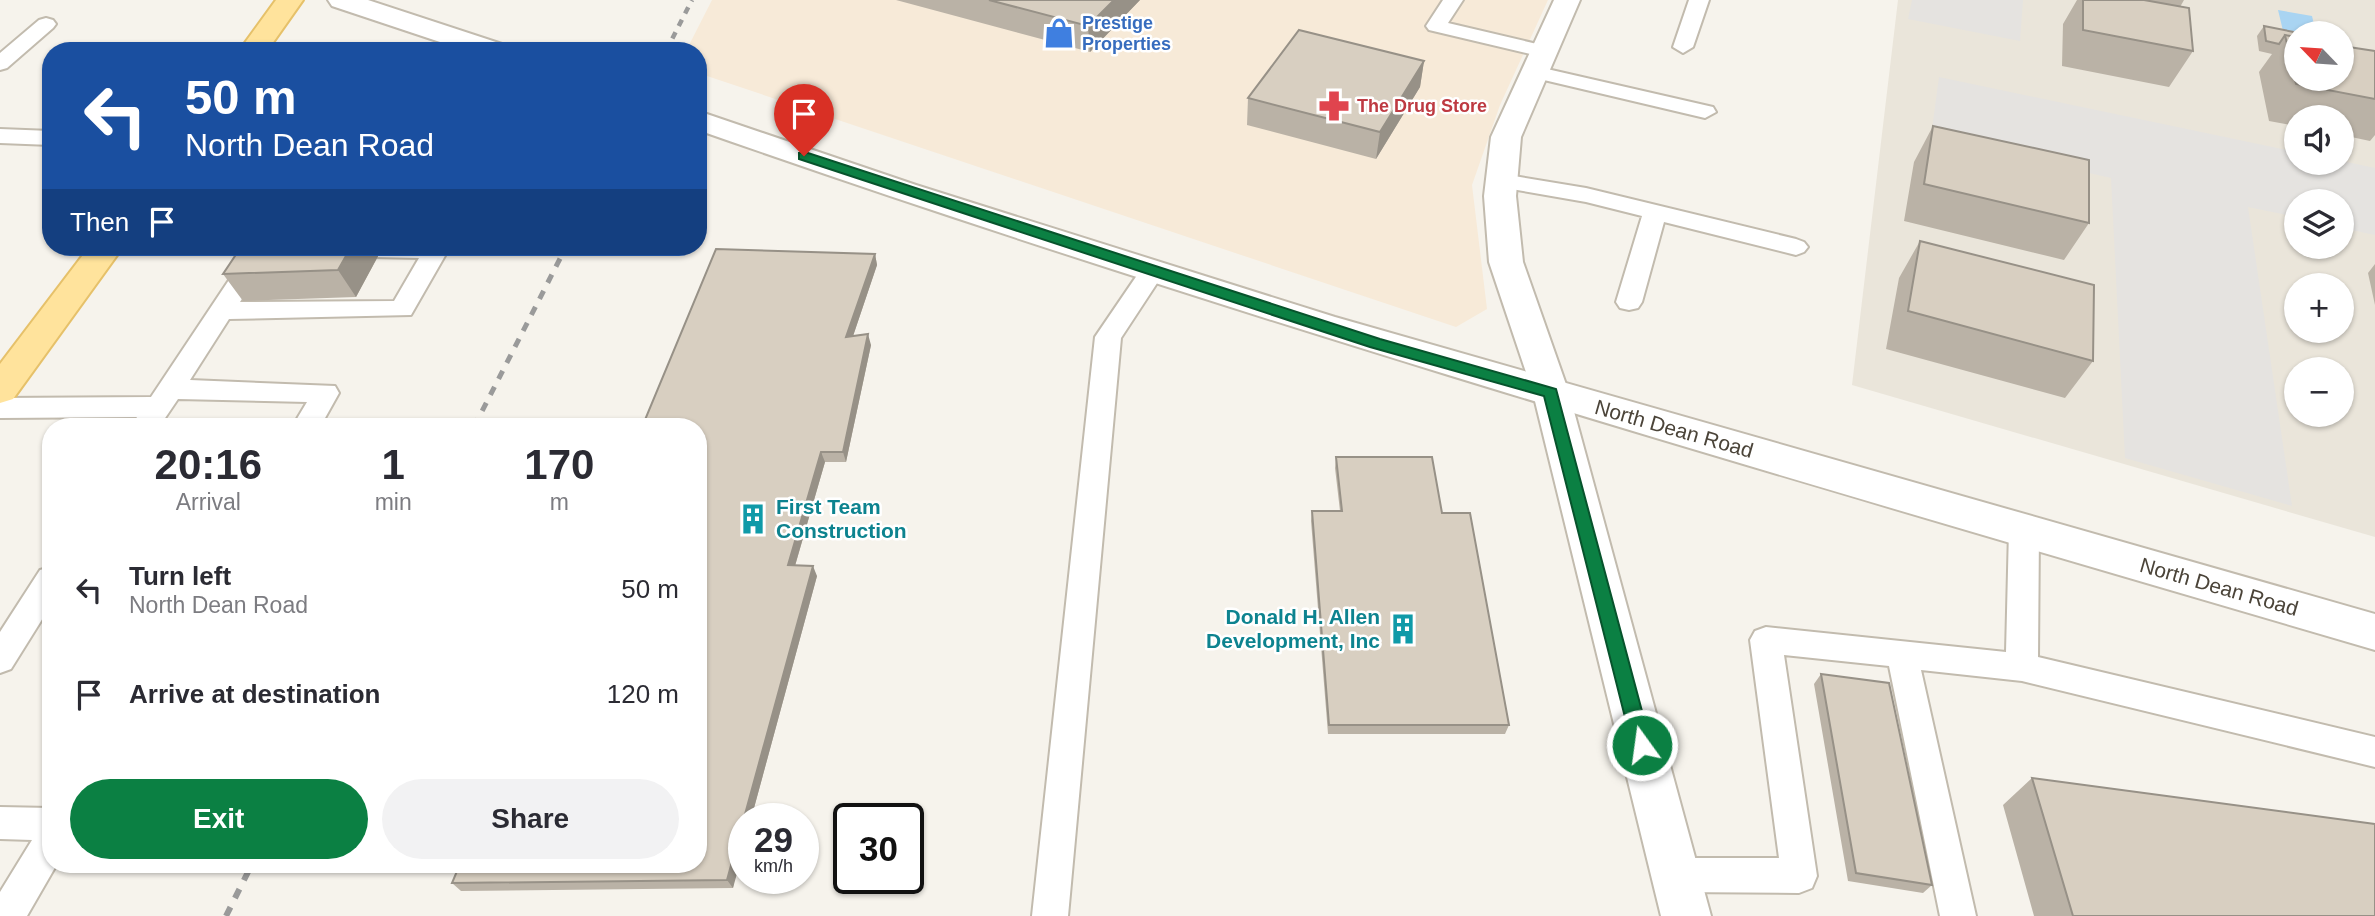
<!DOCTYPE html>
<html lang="en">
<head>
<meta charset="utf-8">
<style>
	:root { --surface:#fff; --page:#f2f2f3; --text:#2b2b33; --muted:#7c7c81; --accent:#0b8043 }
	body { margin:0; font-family:Helvetica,sans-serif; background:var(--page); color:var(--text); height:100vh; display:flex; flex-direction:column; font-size:26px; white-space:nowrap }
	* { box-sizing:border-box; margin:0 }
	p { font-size:23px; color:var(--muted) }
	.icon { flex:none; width:38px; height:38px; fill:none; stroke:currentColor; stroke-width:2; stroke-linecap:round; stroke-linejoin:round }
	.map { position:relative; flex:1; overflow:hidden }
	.details { position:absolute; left:42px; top:418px; width:665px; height:455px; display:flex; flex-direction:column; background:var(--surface); border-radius:28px; box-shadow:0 2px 5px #0004 }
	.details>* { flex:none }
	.top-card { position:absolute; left:42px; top:42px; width:665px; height:214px; border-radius:28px; box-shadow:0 2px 5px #0004; background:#1a4fa0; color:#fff; overflow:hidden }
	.needle { width:46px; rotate:295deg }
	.tools { position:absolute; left:2284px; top:21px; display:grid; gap:14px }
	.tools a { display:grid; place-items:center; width:70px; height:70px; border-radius:50%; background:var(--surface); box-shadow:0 2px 5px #0004; font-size:35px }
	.speed { position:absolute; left:728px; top:803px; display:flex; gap:14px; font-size:35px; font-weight:700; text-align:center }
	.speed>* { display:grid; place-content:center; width:91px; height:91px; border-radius:50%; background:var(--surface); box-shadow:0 2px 5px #0004; line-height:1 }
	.speed small { font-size:18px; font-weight:400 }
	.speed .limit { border:4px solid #111; border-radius:10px; background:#fff; color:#111 }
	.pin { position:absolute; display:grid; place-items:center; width:60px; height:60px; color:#fff; margin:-72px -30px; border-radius:50% 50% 50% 0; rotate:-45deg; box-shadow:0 0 7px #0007 }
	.pin .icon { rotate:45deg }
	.me { position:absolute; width:77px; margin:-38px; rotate:346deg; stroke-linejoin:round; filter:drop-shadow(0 0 5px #0008) }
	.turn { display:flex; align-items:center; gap:24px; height:147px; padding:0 28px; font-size:32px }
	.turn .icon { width:91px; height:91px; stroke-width:2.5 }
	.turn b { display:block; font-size:49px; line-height:60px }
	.then { display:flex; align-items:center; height:66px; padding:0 28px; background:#0003; gap:14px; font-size:26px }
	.eta { display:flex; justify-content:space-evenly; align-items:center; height:119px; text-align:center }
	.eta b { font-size:42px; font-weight:600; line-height:49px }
	.action { display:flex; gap:14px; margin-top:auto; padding:14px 28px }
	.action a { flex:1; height:80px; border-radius:42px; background:var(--accent); color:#fff; font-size:28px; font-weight:600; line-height:80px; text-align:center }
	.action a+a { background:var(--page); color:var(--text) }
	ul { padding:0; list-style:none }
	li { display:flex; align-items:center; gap:21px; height:105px; padding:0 28px }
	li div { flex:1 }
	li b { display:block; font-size:26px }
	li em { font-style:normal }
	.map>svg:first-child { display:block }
	.residential { fill:#eae5da; fill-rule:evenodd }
	.commercial { fill:#f7ead8 }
	.parking { fill:#e5e3e0 }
	.water { fill:#a9d4f2 }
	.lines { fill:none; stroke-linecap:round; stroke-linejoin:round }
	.service-casing { stroke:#c2bbae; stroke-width:4 }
	.minor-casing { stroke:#c2bbae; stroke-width:4 }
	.tertiary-casing { stroke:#c2bbae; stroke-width:4 }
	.primary-casing { stroke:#e6c16a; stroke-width:4 }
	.path { stroke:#c4b79f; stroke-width:3.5; stroke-dasharray:2.5 2.5; stroke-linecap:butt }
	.service { fill:#fff; fill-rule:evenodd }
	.minor { fill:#fff; fill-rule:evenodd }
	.tertiary { fill:#fff; fill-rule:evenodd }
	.primary { fill:#ffe39c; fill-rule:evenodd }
	.rail-far2 { stroke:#9a9a9a; stroke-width:4.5; stroke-dasharray:7 7; stroke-linecap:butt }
	.rail-far1 { stroke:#9a9a9a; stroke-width:5; stroke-dasharray:9 9; stroke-linecap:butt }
	.rail { stroke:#9a9a9a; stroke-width:6; stroke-dasharray:10 10; stroke-linecap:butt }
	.wall { fill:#bab2a6 }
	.shaded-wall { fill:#979187 }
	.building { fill:#d8cfc1; stroke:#979187; stroke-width:2 }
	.route { fill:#0b8043; stroke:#07532c; stroke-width:2 }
	.labels { text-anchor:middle; stroke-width:5; stroke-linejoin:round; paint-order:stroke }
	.far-shop-label { font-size:18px; font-weight:bold; fill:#366cbe; stroke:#fff; text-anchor:start }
	.far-health-label { font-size:18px; font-weight:bold; fill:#be3a42; stroke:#fff; text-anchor:start }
	.street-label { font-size:21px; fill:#4b4439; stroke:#fff }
	.culture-label { font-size:21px; font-weight:bold; fill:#0d838f; stroke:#fff; text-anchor:start }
</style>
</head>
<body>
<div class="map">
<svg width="2375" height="916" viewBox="0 0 2375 916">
	<rect width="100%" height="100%" fill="#f6f3ec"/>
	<!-- residential -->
	<path class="residential" d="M1898,0H2375V537L1852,385ZM2296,33H2342V79H2296ZM2296,117H2342V163H2296ZM2296,201H2342V247H2296ZM2296,285H2342V331H2296ZM2296,369H2342V415H2296Z"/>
	<!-- commercial -->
	<path class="commercial" d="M712,0H1548L1500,105L1472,185L1487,309L1456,327L698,73V51H686Z"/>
	<!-- parking -->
	<path class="parking" d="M1912,0H2023L2020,41L1908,19Z
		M1939,77L2296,152V163L2342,161L2375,168V235L2342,228V201H2296V217L2248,207L2292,506L2125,458L2111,178L1931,137Z"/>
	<!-- water -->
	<path class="water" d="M2278,10L2312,16L2316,33H2296L2285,39Z"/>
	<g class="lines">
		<!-- service casing -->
		<g class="service-casing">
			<path id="service" d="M1443,0H1463L1448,23L1550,47L1553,51L1543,57L1429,30L1426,26Z
				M1689,0H1709L1693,47L1683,53L1673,47Z
				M46,18L53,20L56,24L53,28L7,68L0,70V53L39,20Z
				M1534,66L1713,107L1716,112L1705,118L1527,76L1524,72Z
				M0,129L51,131V145L0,143Z
				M1502,174L1586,188L1796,239L1804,242L1808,247L1804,252L1796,255L1664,222L1642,302L1638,308L1629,310L1620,308L1616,302L1642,216L1586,202L1494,186L1491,181L1494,176Z
				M251,247H275L240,302L394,301L419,258L372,257L369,251L372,247H450L411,315L229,319L190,380L335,386L339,393L320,427H292L307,402L178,399L159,427H131L137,417L0,418V398L151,397Z
				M1153,263L1162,265L1165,271L1121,338L1068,916H1032L1095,337L1144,265Z
				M2024,518L2034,522L2039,530L2038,657L2375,737V767L2022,681L1921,670L1976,916H1940L1889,666L1784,655L1817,876L1812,888L1799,893L1675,892L1662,887L1657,875L1662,863L1675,858H1779L1750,640L1755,631L1766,627L2006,652L2009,530L2014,522Z
				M51,567V605L11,669L0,673V632L40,570Z
				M0,807L51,808V864H57L27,916H0V892L32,840L0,839Z"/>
		</g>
		<!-- minor casing -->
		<g class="minor-casing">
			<path id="minor" d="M1554,0H1580L1521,137L1516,196L1523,262L1569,393L1711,916H1661L1533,393L1489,262L1484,196L1491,137Z"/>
		</g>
		<!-- tertiary casing -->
		<g class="tertiary-casing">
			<path id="tertiary" d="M328,0H368L505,45L509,51H467L332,6Z
				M698,111L916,185L1335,317L2375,614V650C1813,485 1251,324 698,130Z"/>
		</g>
		<!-- primary casing -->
		<g class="primary-casing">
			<path id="primary" d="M276,0H303L267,51H239Z
				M89,247H123L13,399L0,403V364Z"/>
		</g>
		<!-- path -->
		<path class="path" d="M784,102L808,110L815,119"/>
		<!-- service -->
		<use href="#service" class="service"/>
		<!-- minor -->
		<use href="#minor" class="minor"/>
		<!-- tertiary -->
		<use href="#tertiary" class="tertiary"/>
		<!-- primary -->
		<use href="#primary" class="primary"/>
		<!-- rail-far2 -->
		<path class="rail-far2" d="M666,51L692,0"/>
		<!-- rail-far1 -->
		<path class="rail-far1" d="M474,427L566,247"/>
		<!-- rail -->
		<path class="rail" d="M226,916L252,864"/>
	</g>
	<!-- wall -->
	<path class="wall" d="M896,0H1140L1090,52Z
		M2077,0H2184L2180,7L2193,51L2169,87L2062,66L2063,24Z
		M2264,26L2299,33L2296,79L2375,51V135L2370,141L2342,135V117H2296V126L2269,121L2259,72L2272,54L2259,51L2257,36Z
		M1424,61L1420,87L1376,159L1247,125L1248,98Z
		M1933,126L2089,223L2064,260L1904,221L1914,162Z
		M1920,241L2093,361L2065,398L1886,349L1899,278Z
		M241,247H383L356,297L243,301L223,274Z
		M875,254L877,265L853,336L871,345L846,462H825L795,566L817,576L751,819H744L733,888L461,891L452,883Z
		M2375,264V305L2368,273Z
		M1336,457L1442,513L1509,725L1505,734H1328L1311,521L1312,511H1340L1335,468Z
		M1821,674L1932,885L1923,893L1848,881L1814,684Z
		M2032,778L2375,916H2034L2003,805Z"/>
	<!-- shaded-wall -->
	<path class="shaded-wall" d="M1114,0H1140L1090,52L1088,26Z
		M1424,61L1420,87L1376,159L1380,132Z
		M351,247H383L356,297L338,270Z
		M875,254L877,265L849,348L846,337Z
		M868,334L871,345L846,462L843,452Z
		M821,452L825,462L792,576L788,565Z
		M813,566L817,576L751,819H744Z
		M744,820V848L733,888L727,880Z"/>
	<!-- building -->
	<path class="building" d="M989,0H1114L1088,26Z
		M2083,0H2144L2189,8L2193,51L2083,30Z
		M2264,26L2299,33H2296V37L2285,35L2279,44L2266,41Z
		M1299,30L1424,61L1380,132L1248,98Z
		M2285,35L2296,37V79H2342V46L2375,51V99L2296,84Z
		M1933,126L2089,160V223L1924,184Z
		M1920,241L2094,285L2093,361L1908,311Z
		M241,247H351L338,270L223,274Z
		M716,249L875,254L846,337L868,334L843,452H821L788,565L813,566L727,880L452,883L460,864H698V427H642Z
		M1336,457H1432L1442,513H1470L1509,725H1329L1312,511H1342Z
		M1821,674L1889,683L1932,885L1856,873Z
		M2032,778L2375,824V916H2073Z"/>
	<!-- route -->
	<path class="route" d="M799,153H808L1380,339L1556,389L1651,745L1648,751L1642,753L1635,751L1632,745L1544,396L1370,347L799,159Z"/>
	<!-- icons -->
	<defs>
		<g id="shop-bare" transform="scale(2.415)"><path d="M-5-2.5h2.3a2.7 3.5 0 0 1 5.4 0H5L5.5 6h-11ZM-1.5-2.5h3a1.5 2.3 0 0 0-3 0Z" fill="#3f7fe0" stroke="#fff" stroke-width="2.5" paint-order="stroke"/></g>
		<g id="pharmacy-bare" transform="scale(2.415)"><path d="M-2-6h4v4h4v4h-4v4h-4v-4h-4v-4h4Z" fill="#e0444e" stroke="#fff" stroke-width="2.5" paint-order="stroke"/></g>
		<g id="building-bare" transform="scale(2.415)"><path d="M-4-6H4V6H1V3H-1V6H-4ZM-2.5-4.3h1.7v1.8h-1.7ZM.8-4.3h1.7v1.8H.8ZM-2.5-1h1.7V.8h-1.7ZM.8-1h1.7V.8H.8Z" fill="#0f9aa8" stroke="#fff" stroke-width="2.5" paint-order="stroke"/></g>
	</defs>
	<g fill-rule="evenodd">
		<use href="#shop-bare" x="1059" y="33"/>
		<use href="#pharmacy-bare" x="1334" y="106"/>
		<use href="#building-bare" x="753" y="519"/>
		<use href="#building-bare" x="1403" y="629"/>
	</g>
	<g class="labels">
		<!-- far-shop labels -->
		<g class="far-shop-label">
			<text x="1082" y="29">Prestige<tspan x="1082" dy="21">Properties</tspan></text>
		</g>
		<!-- far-health labels -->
		<g class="far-health-label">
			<text x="1357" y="112">The Drug Store</text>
		</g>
		<!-- street labels -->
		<g class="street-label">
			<text transform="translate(1674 429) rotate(16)" y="7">North Dean Road</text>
			<text transform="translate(2219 587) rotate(16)" y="7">North Dean Road</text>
		</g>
		<!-- culture labels -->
		<g class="culture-label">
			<text x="776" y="514">First Team<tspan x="776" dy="24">Construction</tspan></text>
			<text x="1380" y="624" text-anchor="end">Donald H. Allen<tspan x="1380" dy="24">Development, Inc</tspan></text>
		</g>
	</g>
</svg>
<div class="tools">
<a><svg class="needle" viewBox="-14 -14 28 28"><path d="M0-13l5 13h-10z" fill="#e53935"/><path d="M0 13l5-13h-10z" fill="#7c7c81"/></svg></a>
<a><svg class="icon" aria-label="sound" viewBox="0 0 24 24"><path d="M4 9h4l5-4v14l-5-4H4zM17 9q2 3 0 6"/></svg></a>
<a><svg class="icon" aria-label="layers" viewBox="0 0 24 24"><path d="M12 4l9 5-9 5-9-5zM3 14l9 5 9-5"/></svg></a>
<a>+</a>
<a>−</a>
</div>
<div class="speed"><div>29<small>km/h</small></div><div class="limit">30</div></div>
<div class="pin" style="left:804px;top:156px;background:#d93025"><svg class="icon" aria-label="arrive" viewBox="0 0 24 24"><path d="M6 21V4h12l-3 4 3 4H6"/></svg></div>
<svg class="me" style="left:1642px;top:745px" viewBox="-20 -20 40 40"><circle r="17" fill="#0b8043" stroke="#fff" stroke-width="3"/><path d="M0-11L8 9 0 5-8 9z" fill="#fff"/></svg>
<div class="top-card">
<div class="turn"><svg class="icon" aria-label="left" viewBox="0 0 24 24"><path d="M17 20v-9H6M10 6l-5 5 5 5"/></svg><div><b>50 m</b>North Dean Road</div></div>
<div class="then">Then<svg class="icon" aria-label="arrive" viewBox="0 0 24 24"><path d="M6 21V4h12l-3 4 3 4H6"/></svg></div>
</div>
<section class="details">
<div class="eta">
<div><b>20:16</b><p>Arrival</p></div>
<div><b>1</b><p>min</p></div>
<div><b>170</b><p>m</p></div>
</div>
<ul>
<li><svg class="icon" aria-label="left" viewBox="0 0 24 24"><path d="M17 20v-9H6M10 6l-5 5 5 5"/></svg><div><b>Turn left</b><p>North Dean Road</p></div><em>50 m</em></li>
<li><svg class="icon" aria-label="arrive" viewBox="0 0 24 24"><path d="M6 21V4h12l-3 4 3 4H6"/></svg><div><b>Arrive at destination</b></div><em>120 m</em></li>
</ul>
<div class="action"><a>Exit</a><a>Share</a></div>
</section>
</div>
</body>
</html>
